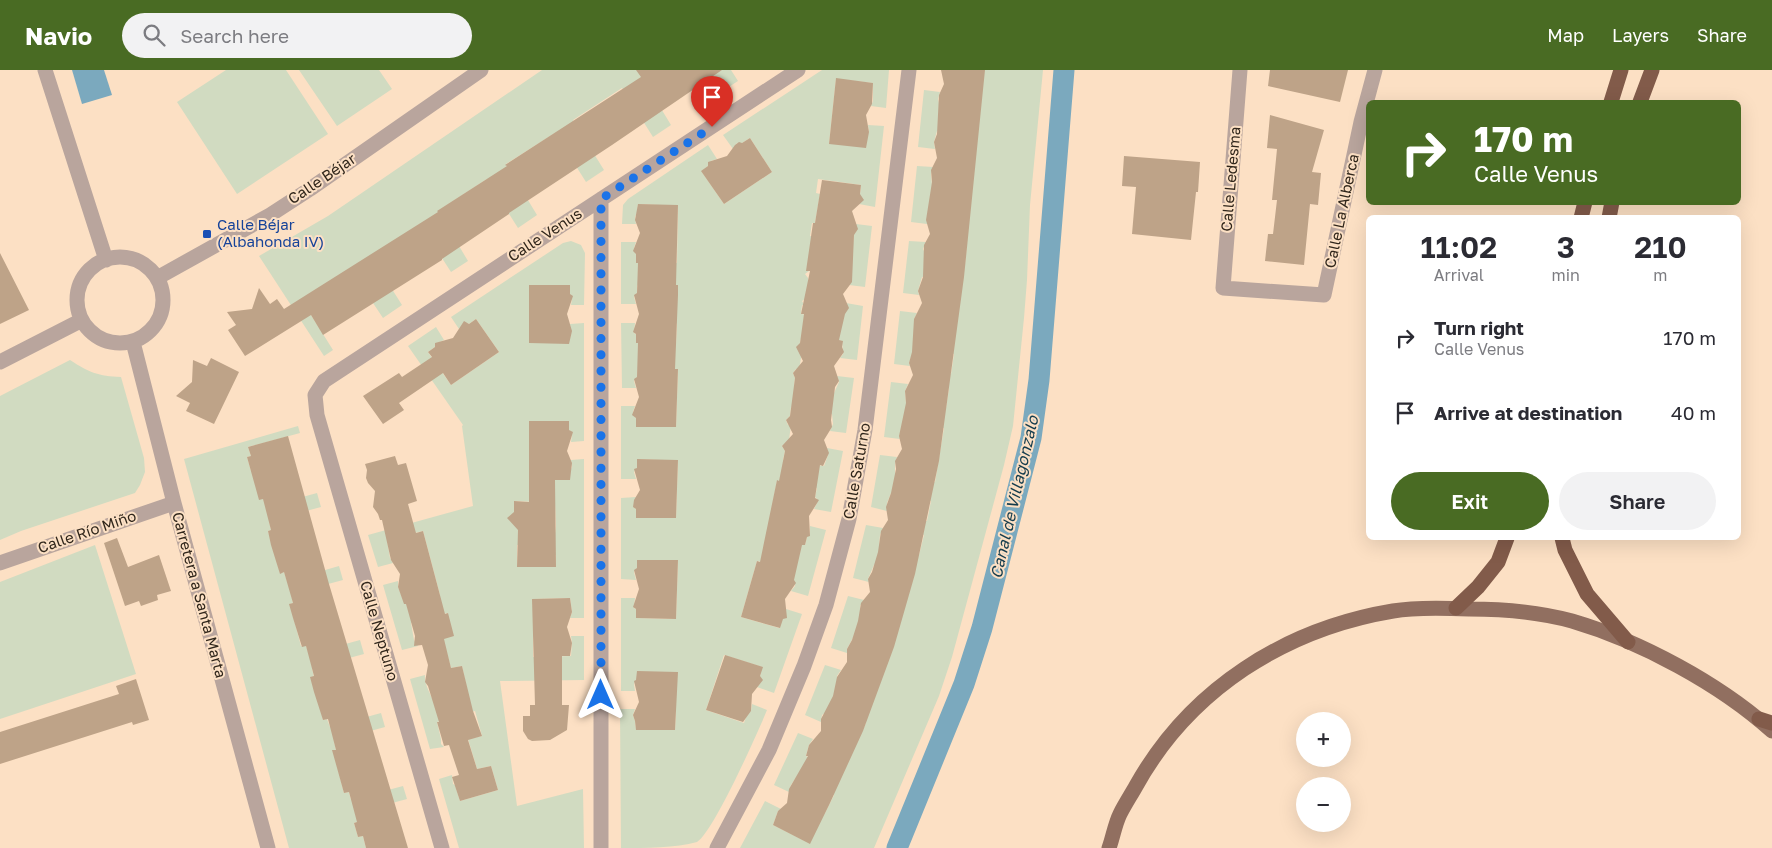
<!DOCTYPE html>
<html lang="en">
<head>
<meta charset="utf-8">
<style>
	:root { --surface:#fff; --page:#f2f2f3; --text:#2b2b33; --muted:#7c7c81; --accent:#496b23 }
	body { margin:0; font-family:"Golos Text",sans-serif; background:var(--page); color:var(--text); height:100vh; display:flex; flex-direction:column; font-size:19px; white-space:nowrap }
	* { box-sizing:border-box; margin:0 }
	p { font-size:16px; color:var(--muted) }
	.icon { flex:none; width:28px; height:28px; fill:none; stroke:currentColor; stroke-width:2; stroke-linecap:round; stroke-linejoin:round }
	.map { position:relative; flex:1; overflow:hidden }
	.panel { position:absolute; left:1366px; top:145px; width:375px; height:325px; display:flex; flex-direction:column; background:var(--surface); border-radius:8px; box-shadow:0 5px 20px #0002 }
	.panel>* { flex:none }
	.guide { position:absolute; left:1366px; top:30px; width:375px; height:105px; border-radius:8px; box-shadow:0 5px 20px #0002; background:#496b23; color:#fff; overflow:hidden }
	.buttons { position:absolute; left:1296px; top:642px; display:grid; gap:10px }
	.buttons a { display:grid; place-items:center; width:55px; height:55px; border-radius:50%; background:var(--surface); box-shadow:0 5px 20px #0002; font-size:25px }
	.pin { position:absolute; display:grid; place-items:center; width:42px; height:42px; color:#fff; margin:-51px -21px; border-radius:50% 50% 50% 0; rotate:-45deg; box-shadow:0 0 5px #0007 }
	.pin .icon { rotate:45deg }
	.me { position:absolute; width:55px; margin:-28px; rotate:0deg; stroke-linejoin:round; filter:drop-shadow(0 0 4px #0008) }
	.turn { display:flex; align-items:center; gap:18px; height:105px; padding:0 25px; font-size:22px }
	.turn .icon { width:65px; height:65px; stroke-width:2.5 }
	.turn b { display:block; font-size:35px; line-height:42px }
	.eta { display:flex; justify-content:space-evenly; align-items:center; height:85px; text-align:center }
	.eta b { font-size:30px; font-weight:600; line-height:35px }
	.action { display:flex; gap:10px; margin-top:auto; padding:10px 25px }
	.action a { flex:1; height:58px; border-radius:30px; background:var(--accent); color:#fff; font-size:20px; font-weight:600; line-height:58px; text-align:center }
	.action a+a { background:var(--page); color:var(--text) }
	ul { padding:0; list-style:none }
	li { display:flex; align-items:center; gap:15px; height:75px; padding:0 25px }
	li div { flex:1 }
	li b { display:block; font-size:19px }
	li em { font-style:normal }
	header { display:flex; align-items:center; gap:30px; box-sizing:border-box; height:70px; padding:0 25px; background:var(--accent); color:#fff }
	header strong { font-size:24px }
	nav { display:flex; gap:28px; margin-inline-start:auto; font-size:18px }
	.search { width:350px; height:45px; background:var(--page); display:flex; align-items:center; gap:12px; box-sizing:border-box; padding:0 18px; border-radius:28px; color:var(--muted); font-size:19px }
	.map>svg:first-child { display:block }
	.green { fill:#d1dbc1; fill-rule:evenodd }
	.water { fill:#7ba9be }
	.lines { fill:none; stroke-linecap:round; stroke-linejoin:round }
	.canal { stroke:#7ba9be; stroke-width:21 }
	.building { fill:#bea388 }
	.street { stroke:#b9a59d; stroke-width:15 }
	.primary { stroke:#916f60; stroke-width:15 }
	.highway { stroke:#825b4a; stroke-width:15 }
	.route { stroke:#1a73e8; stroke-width:9; stroke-dasharray:0 16.2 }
	.transit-dot { fill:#1a4fb4; stroke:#fce0c4; stroke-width:2 }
	.labels { text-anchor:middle; stroke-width:4; stroke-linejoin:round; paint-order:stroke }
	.street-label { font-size:15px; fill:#30261b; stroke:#fce0c4 }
	.transit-label { font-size:15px; fill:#164399; stroke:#fce0c4; text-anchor:start }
	.water-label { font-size:16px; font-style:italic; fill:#143c4d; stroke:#fce0c4 }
</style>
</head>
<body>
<header>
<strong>Navio</strong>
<div class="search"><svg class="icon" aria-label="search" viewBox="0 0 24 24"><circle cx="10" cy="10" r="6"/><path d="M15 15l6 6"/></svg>Search here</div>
<nav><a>Map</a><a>Layers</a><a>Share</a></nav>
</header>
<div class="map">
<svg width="1772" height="778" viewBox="0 0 1772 778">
	<rect width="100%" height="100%" fill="#fce0c4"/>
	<!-- green -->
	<path class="green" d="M226,0H286L328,64L237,124L177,32Z
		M299,0H379L392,19L337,56Z
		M542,0H646L657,32L671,55L653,67L622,18L573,50L604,100L586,112L555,63L506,94L537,145L518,158L487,109L438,141L468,191L451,202L420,154L371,186L402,235L383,248L373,233L301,229L333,280L324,286L259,186L328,146Z
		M707,0H731L738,11L721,22Z
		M822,0H889L886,38L871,36L873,31V13L836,9L829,74L867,64L869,62L868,55L884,56L875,137L859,134L861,115L818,109L816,123L820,124L815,153H812L810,166L853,173L854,164L857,160L856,154L872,156L865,217L849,215L851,198L809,201L805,204L808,208V210L810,211L805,229L802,231L805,236L802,235L801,244L843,250L846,233L863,236L857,290L840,288L843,284L842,271L802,264L800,273L802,282L799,300L796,299L793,303L795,308L794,317L834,323L839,312L837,306L854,308L846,363L830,361L833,354L832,344L791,337L790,346L786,350L788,355H791L789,370L782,376L785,381L783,390L824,396L828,385L827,378L843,381L831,442L814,439L817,433V429L815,427L817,418L777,411L766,468L805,475L807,467L810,463V456L826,460L808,526L791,521L795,516V512L765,493L757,491L741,547L779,558L782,549L786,546V539L802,544L774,623L757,617L761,612L760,606L762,597L724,585L706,640L744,653L747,644L751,641L752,634L767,640C758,662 713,763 697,772C676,778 645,778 621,778L620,639H635L633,645L635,651L636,659L675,660L676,641L636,610L634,614L635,621H621V528H635L634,538L636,539V548L676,549L678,491L637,490V498L634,502L636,510L621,509V428L636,427L634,437L636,439L637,448H676L678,391L638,389L637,398L634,402L636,409H621V336H635L633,342L636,348V356L676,357L678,299L638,298L637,307L634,311L636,318H622L621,253H635L634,263L636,264V273L676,274L677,254L637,215V223L634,227L636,234H621V172H636L634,178L636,184L637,193H677L678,136L638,134L637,143L635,147L636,154H622L623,135L628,129L708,75L717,89L711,91L708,96L702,102L724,134L772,102L750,68L742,73H737L733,79L723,65Z
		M984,0H1043L1030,135L1027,210L1024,248L1013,356L1004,395L952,587L939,626L874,778H740L765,731L781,739L778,741L773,755L805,771L825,743L834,725L797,706L791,715L789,722L774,715L798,663L813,669L809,675L806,686L843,702L866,653L826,642L822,645L821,652L805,645L825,595L841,600L837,606V611L874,631L854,566L847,579V583L831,578L848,526L864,530L860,536L861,541L894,558L874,495L868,509L869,512L853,508L866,455L883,458L880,465L879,476L919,485L924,465L921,464L924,451H927L931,431L891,423L887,433V441L871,437L880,385L897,387L895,394V406L935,412L944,358H902L899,366L900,369L884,367L891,312L908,314L905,321L906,333L946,338L949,318L947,317L948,304H951L954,284L949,283L912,285L909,293L910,296L894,294L900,241L917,243L914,249L958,211L922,207L918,221L919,225L903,223L909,171L926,172L923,179L925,183L965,194L967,174L927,147V154L911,152L917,96L933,97L931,104L932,115L978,65L937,61L934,72L935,79L918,77L924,20L940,22L938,29L939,33Z
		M571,171L581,175L585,183L584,235H571L572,229L570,224L530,215L529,273H560L571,263L570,254L584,253V371L571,372L572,365L569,360V351H529V409L570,401L572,397L571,390L584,389V548H570L572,542L570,528L533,529V548L543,567H533V587L571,586L572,573L571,566H584V610L500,611L517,736L583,719L584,778H459L439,709L452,705L453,714L455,715L460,731L498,720L491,696L477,699L468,669L482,666L475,641L437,652L441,669V674L444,677L430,679L410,609L425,605C424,612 429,621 432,628L467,619L462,596L451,598L443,569L448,543L411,553L414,570L418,576L402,580L383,515L398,511V517L405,534L440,525L423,461L387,470L390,488L393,493L378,497L368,465L473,436L462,356L463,355L408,276L436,257L444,270L435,274V277L428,282L451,315L499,282L476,249L469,254L467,253L459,259L451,247L563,173ZM515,431L555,433L556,456L552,485H556V497L517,496V475H534L514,442Z
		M70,290C90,303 98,306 121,307L144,388L145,402L140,415L135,423L21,461L0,470V326Z
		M298,356L300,363L248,377L251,386L247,387L251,401L255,400L266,437L317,423L321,437L269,451L271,460L268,461L280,503L284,502L287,511L339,496L343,510L291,524L293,533L290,534L301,576H306L309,584L360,570L364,584L312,598L323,650L327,649L330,657L381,643L385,657L334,671L336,680H333L344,723L349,722L351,730L403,716L407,729L355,743L358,752L354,753L358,767L363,766L366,778H289L184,389Z
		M95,475L136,604L0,649V512Z"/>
	<!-- water -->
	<path class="water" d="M72,0H104L112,25L82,34Z"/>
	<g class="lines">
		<!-- canal -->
		<path class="canal" d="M897,778L964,614L982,558L1031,368L1039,310L1064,0"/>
	</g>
	<!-- building -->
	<path class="building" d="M636,0H722L612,75L509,143V144L442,189V190L323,265L311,245L245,286L228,260L236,255L227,242L252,239L259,218L270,234L277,229L284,239L438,142L437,141L507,96L505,95L641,7Z
		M941,0H985L964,207L939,391L915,504L894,577L863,661L830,733L810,774L773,755L778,741L787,733L789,719L808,686H806L809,675L821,661V649L833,626L837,607L847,592V579L852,570L858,551L861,533L870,522L868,509L872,502L878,482L881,461L888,450L886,437L891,423L896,399L895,391L902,379L899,366L906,333L905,321L913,305L909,293L912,282L914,249L922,233L918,221L923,207L924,175L930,164L926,150L932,112L931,100L937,88L934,72L937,64L939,25L944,14Z
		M1270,0H1348L1340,32L1268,16Z
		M836,8L873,13L872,34L866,45L869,62L866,78L829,74Z
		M1270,45L1324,60L1312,102L1321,103L1318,135L1310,134L1304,195L1265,191L1268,164H1273L1277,130H1272L1277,79L1267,78Z
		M750,68L772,102L724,134L701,101L708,96V92L727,86L735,75L739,72L742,73Z
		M1124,86L1200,92L1198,122H1196L1191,170L1132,164L1136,117L1122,116Z
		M822,110L861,115L860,124L864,130L852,141L858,159L854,165L852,212L843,224L849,238L845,244L839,270L843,271L842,277L844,282L834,296L839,311L835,317L831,350L832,357L824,370L829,383L823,396L820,395L815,428L819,430L809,446L810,466L807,467L805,475H802L794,510L796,513L785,529L787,548L783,549L780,558L741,547L757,491L760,492L777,410L779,411L785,381L782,376L793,364L786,350L790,346L795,308L793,303L803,291L796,277L800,273L804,244H801L810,201H806L813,153H815Z
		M638,134L678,135L676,215H678V225L675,299H678L676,357H636V348L632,345L639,327L634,309L637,307L638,273H636V264L633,262L639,244L634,225L637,223L638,193H636V184L633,181L640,163L635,150Z
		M0,183L29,240L0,254Z
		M529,215H570V224L573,226L567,244L572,261L569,274L529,273Z
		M476,249L499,282L451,315L443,303L399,333L404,340L383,354L363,326L399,303L402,307L432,287L428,282L435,277V273L453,268L464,251L469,254Z
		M211,288L239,302L214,354L186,341L190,333L176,326L192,312L193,290L207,296Z
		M529,351H569V360L573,362L567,381L572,393L570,410H555L556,497H517L518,460L507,448L514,442V431L529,432Z
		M288,366L329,514L408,778H366L363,766L358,767L354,753L357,752L349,722L344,723L332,680H336L328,649L323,650L314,622L310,607L314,606L306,576L302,577L293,548L289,534L293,533L284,502L280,504L271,475L268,461L271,460L263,429L259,430L247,387L251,386L248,377Z
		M395,386L398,395L406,393L417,431L408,434L416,463L423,461L445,544L448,543L454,566L444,569L451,598L462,596L473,641L482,666L468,670L477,699L491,696L498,720L460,731L452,707L459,705L449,675L444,676L437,652H439L428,616L425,612L428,595L422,575L414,576L415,566L406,534H404L398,517L400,504L391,490L382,450H380L378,444L373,437L375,421L368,413L366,408L367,400L365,394Z
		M637,389L678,390L676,448H636V439L633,437L634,430L640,420L634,399L637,398Z
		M117,468L128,497L159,485L171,521L157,525L158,530L141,536L139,531L125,536L104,473Z
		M637,490H678L676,549L636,548V539L633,537L639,519L634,500L637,498Z
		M570,528L572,542L567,557L572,573L570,586H562V635H569L567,660L550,670L532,671L528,669L523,661V646H530V635H535L532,529Z
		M725,585L763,597L760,606L763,610L752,624L751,641L743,652L706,640Z
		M637,601L678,602L675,660H636L635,651L633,645L639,632L634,611L636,610Z
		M136,609L149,650L133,655L132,652L0,694V662L119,624L116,616Z"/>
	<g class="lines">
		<!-- street -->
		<path class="street" d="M45,0L106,190
			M1240,0L1223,218L1324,225L1361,52L1375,0
			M601,129V778
			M77 230a43 43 0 1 1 86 0a43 43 0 1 1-86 0Z
			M157,208L270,145L310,119L481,0
			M133,272L174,433L268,778
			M0,292L82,250
			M0,493L174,433
			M442,778L317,345L315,325L324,311L798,0
			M717,778L769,680L804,596L826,535L849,449L865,360L909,0"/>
		<!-- primary -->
		<path class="primary" d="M1109,778C1113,767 1115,754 1120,744C1125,734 1131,725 1136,716C1190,619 1285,559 1393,541C1415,537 1446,538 1469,539C1504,539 1539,542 1572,551C1640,571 1720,614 1772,661"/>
		<!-- highway -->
		<path class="highway" d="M1611,32L1621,0
			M1640,32L1652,0
			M1581,148L1585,132
			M1609,148L1612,132
			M1562,468L1565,480L1587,524L1628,572
			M1456,538L1478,517L1498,492L1507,468
			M1759,649L1772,653"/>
	</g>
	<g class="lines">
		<!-- route -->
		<path class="route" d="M601,625V129L712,57"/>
	</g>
	<!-- markers -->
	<rect class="transit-dot" x="202" y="159" width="10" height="10" rx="2.5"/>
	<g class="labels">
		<!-- street labels -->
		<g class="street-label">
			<text transform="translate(322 109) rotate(-34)" y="5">Calle Béjar</text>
			<text transform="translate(1231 109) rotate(-85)" y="5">Calle Ledesma</text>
			<text transform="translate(1342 141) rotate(-78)" y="5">Calle La Alberca</text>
			<text transform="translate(545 165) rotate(-33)" y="5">Calle Venus</text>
			<text transform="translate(857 401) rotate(-80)" y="5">Calle Saturno</text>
			<text transform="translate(87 462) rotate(-19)" y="5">Calle Río Miño</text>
			<text transform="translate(199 525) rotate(75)" y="5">Carretera a Santa Marta</text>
			<text transform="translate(379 561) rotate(74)" y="5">Calle Neptuno</text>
		</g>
		<!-- transit labels -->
		<g class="transit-label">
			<text x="217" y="160">Calle Béjar<tspan x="217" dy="17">(Albahonda IV)</tspan></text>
		</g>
		<!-- water labels -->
		<g class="water-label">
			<text transform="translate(1014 427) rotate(-77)" y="6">Canal de Villagonzalo</text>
		</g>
	</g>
</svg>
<div class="buttons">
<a>+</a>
<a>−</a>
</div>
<div class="pin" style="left:712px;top:57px;background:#d93025"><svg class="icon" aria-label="arrive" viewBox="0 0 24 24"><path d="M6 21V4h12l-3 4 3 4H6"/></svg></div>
<svg class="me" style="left:601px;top:625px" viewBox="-20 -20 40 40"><path d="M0-17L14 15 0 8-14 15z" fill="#1a73e8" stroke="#fff" stroke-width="4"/></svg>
<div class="guide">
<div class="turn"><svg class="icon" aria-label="right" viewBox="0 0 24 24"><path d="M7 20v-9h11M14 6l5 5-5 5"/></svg><div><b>170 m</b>Calle Venus</div></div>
</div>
<section class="panel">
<div class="eta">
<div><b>11:02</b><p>Arrival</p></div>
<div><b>3</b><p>min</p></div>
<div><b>210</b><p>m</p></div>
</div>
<ul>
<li><svg class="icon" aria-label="right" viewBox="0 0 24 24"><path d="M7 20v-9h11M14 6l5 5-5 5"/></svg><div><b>Turn right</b><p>Calle Venus</p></div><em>170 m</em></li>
<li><svg class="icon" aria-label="arrive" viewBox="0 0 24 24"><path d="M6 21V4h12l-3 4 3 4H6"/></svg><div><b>Arrive at destination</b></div><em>40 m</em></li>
</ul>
<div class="action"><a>Exit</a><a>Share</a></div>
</section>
</div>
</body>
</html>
